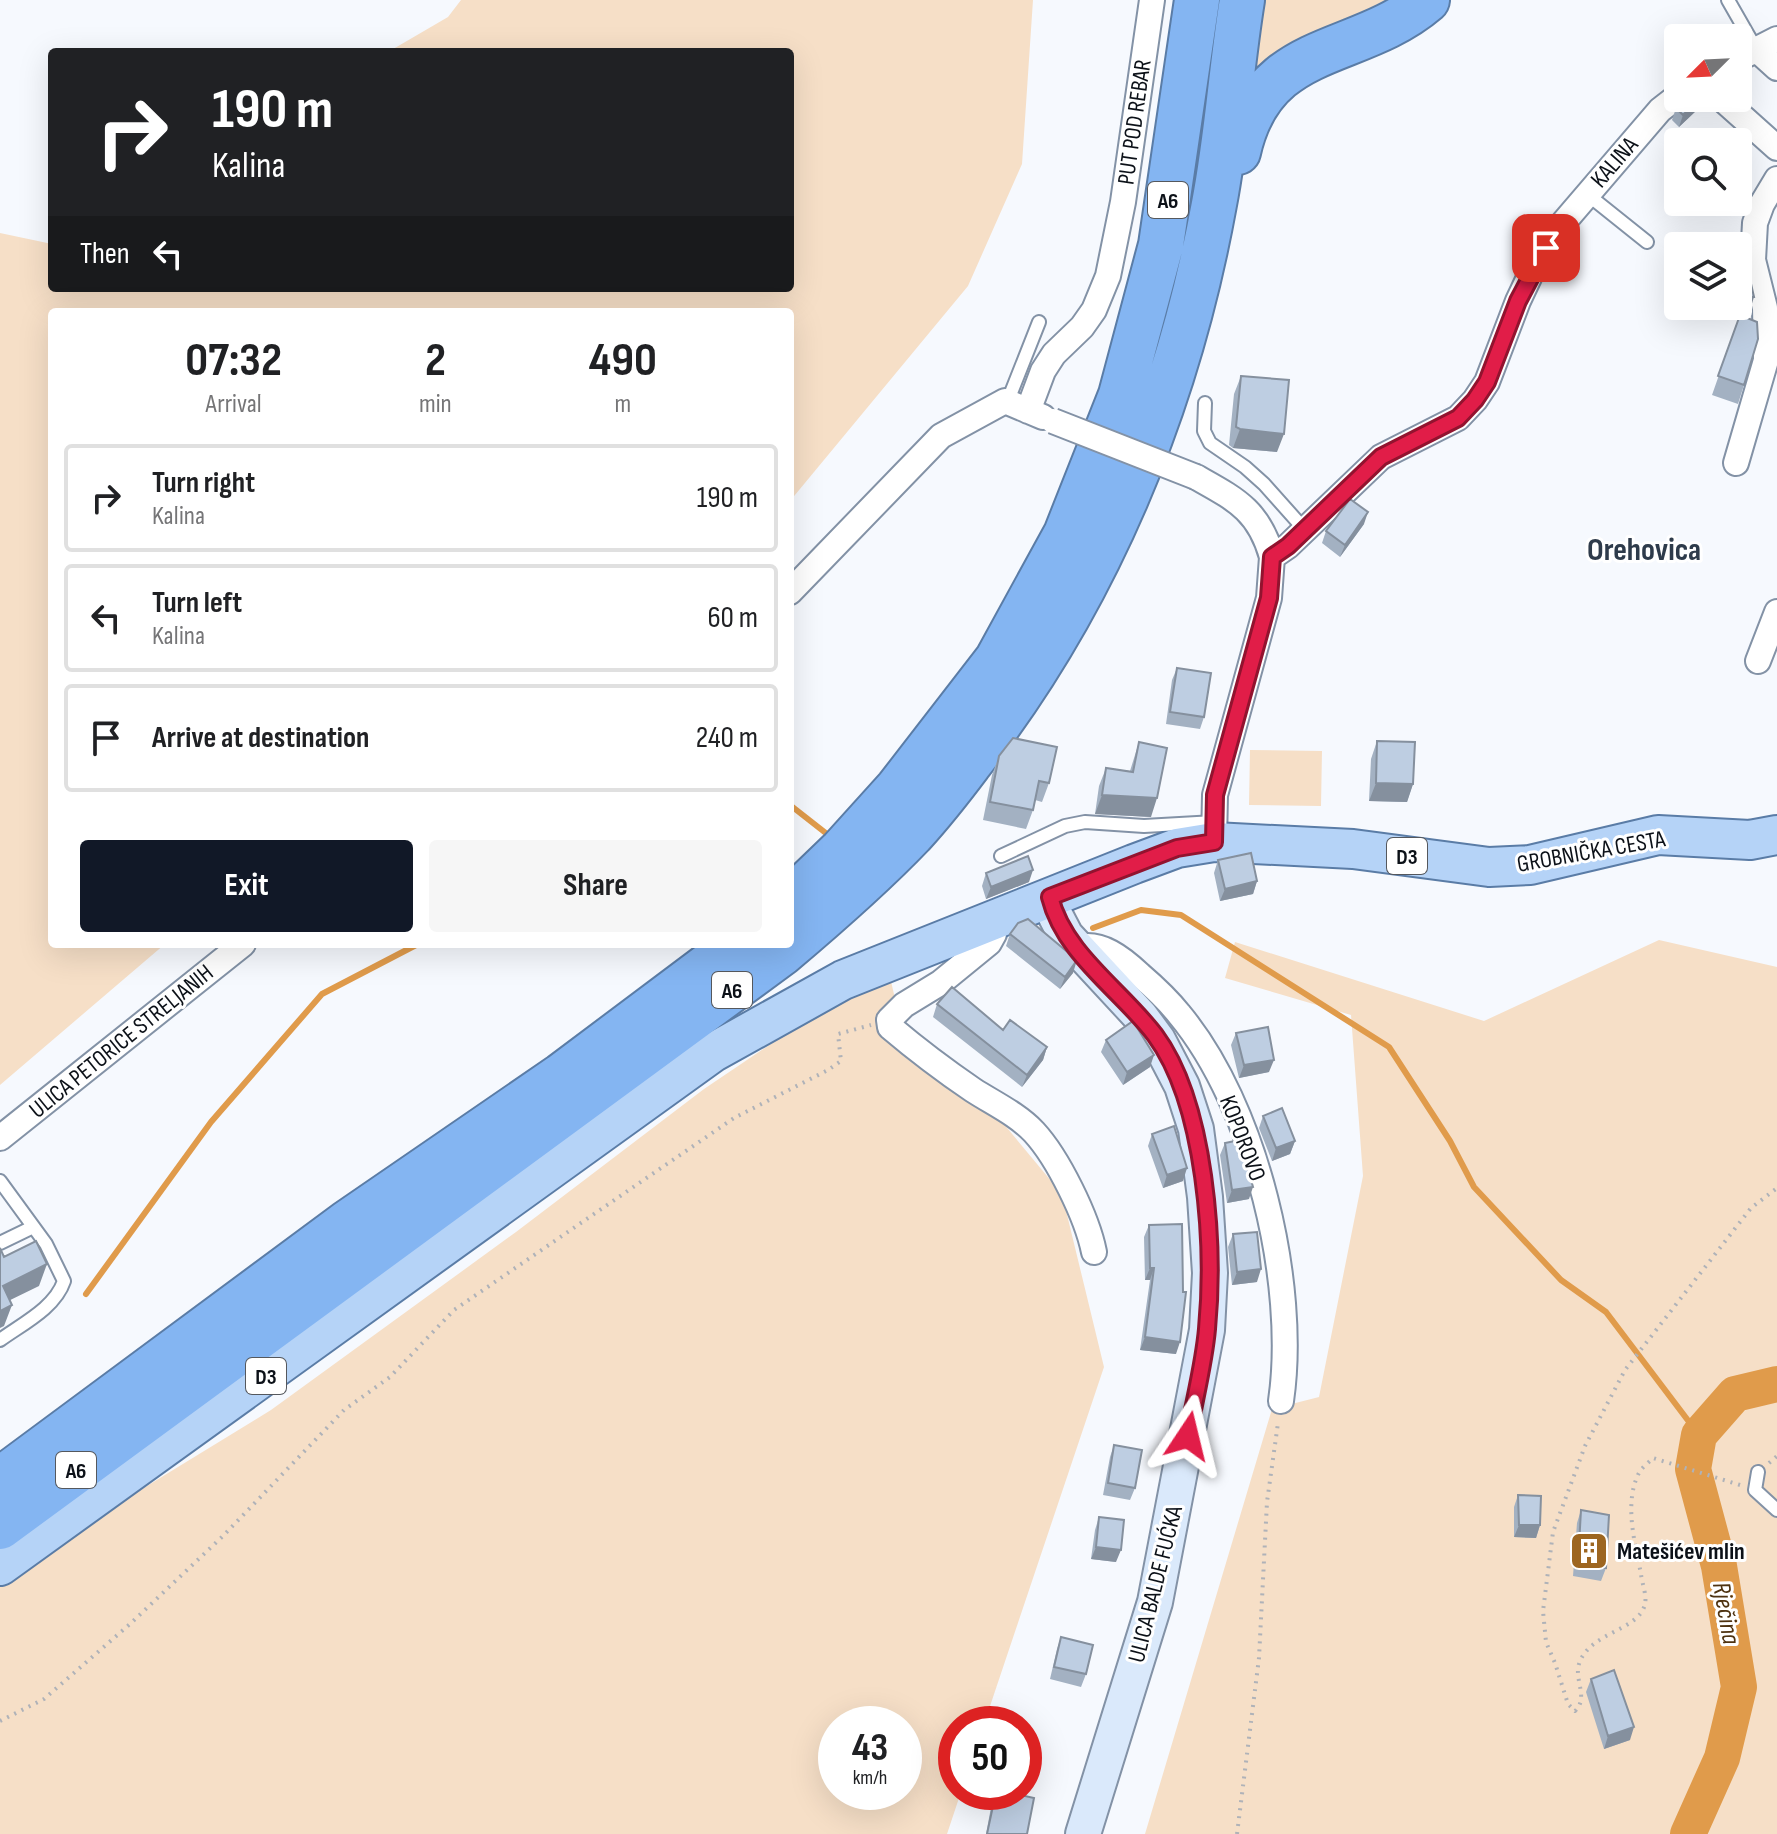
<!DOCTYPE html>
<html lang="en">
<head>
<meta charset="utf-8">
<style>
	:root { --surface:#fff; --page:#f6f6f6; --text:#202124; --muted:#757577; --line:#e0e0e0; --accent:#111827 }
	body { margin:0; font-family:"Sofia Sans Condensed",sans-serif; background:var(--page); color:var(--text); height:100vh; display:flex; flex-direction:column; font-size:30px; white-space:nowrap }
	* { box-sizing:border-box; margin:0 }
	p { font-size:26px; color:var(--muted) }
	.icon { flex:none; width:44px; height:44px; fill:none; stroke:currentColor; stroke-width:2; stroke-linecap:round; stroke-linejoin:round }
	.map { position:relative; flex:1; overflow:hidden }
	.details { position:absolute; left:48px; top:308px; width:746px; height:640px; display:flex; flex-direction:column; background:var(--surface); border-radius:8px; box-shadow:0 8px 32px #0002 }
	.details>* { flex:none }
	.top-card { position:absolute; left:48px; top:48px; width:746px; height:244px; border-radius:8px; box-shadow:0 8px 32px #0002; background:#202124; color:#fff; overflow:hidden }
	.needle { width:52px; rotate:246deg }
	.tools { position:absolute; left:1664px; top:24px; display:grid; gap:16px }
	.tools a { display:grid; place-items:center; width:88px; height:88px; border-radius:8px; background:var(--surface); box-shadow:0 8px 32px #0002; font-size:40px }
	.speed { position:absolute; left:818px; top:1706px; display:flex; gap:16px; font-size:40px; font-weight:700; text-align:center }
	.speed>* { display:grid; place-content:center; width:104px; height:104px; border-radius:50%; background:var(--surface); box-shadow:0 8px 32px #0002; line-height:1 }
	.speed small { font-size:20px; font-weight:400 }
	.speed .limit { border:12px solid #d22; background:#fff; color:#111 }
	.pin { position:absolute; display:grid; place-items:center; width:68px; height:68px; color:#fff; margin:-34px; border-radius:16px; box-shadow:0 4px 12px #0006 }
	.me { position:absolute; width:88px; margin:-44px; rotate:10deg; stroke-linejoin:round; filter:drop-shadow(0 0 6px #0008) }
	.turn { display:flex; align-items:center; gap:28px; height:168px; padding:0 32px; font-size:36px }
	.turn .icon { width:104px; height:104px; stroke-width:2.5 }
	.turn b { display:block; font-size:56px; line-height:68px }
	.then { display:flex; align-items:center; height:76px; padding:0 32px; background:#0003; gap:16px; font-size:30px }
	.eta { display:flex; justify-content:space-evenly; align-items:center; height:136px; text-align:center }
	.eta b { font-size:48px; font-weight:700; line-height:56px }
	.action { display:flex; gap:16px; margin-top:auto; padding:16px 32px }
	.action a { flex:1; height:92px; border-radius:8px; background:var(--accent); color:#fff; font-size:32px; font-weight:700; line-height:92px; text-align:center }
	.action a+a { background:var(--page); color:var(--text) }
	ul { padding:0; list-style:none }
	li { display:flex; align-items:center; gap:24px; height:108px; margin:0 16px 12px; padding:0 16px; border:4px solid var(--line); border-radius:8px }
	li div { flex:1 }
	li b { display:block; font-size:30px }
	li em { font-style:normal }
	.map>svg:first-child { display:block }
	.green { fill:#f6dfc7; fill-rule:evenodd }
	.lines { fill:none; stroke-linecap:round; stroke-linejoin:round }
	.stream { stroke:#e09b4b; stroke-width:6 }
	.river { stroke:#e09b4b; stroke-width:36 }
	.service-casing { stroke:#8392a6; stroke-width:16 }
	.minor-casing { stroke:#8392a6; stroke-width:28 }
	.secondary-casing { stroke:#8392a6; stroke-width:38 }
	.primary-casing { stroke:#5a7ca6; stroke-width:42 }
	.motorway-casing { stroke:#5a7ca6; stroke-width:48 }
	.path { stroke:#afb2b8; stroke-width:4; stroke-dasharray:2 6; stroke-linecap:butt }
	.service { stroke:#fff; stroke-width:12 }
	.minor { stroke:#fff; stroke-width:24 }
	.secondary { stroke:#dae9fb; stroke-width:34 }
	.primary { stroke:#b5d3f7; stroke-width:38 }
	.motorway { stroke:#84b5f2; stroke-width:44 }
	.minor-bridge-casing { stroke:#8392a6; stroke-width:28; stroke-linecap:butt }
	.minor-bridge { stroke:#fff; stroke-width:24 }
	.wall { fill:#a3b1c2 }
	.shaded-wall { fill:#85909e }
	.building { fill:#becee2; stroke:#85909e; stroke-width:2 }
	.route-casing { stroke:#92132f; stroke-width:20 }
	.route { stroke:#e11d48; stroke-width:14 }
	.labels { text-anchor:middle; stroke-width:6; stroke-linejoin:round; paint-order:stroke }
	.shield { fill:#fff; stroke:#55585d; stroke-width:2 }
	.shield-label { font-size:22px; font-weight:bold; fill:#0c1118 }
	.street-label { font-size:24px; fill:#0c1118; stroke:#fff }
	.poi-label { font-size:24px; font-weight:bold; fill:#0c1118; stroke:#fff; text-anchor:start }
	.water-label { font-size:26px; font-style:italic; fill:#4f3311; stroke:#fff }
	.district-label { font-size:32px; font-weight:bold; fill:#2e3b4b; stroke:#fff }
</style>
</head>
<body>
<div class="map">
<svg width="1777" height="1834" viewBox="0 0 1777 1834">
	<rect width="100%" height="100%" fill="#f6f9fe"/>
	<!-- green -->
	<path class="green" d="M461,0H1033L1022,164L968,286L790,501V312H52V944H165L0,1085V233L52,244V288H790V52H388L448,17Z
		M1263,0H1407L1249,94Z
		M1250,750L1322,751L1321,806L1249,805Z
		M1659,940L1777,967V1834H1145L1272,1409L1319,1397L1363,1176L1351,1015L1225,978L1235,942L1484,1021Z
		M890,977L900,1020L968,1081L1062,1194L1104,1367L984,1724H956V1792H961L947,1834H0V1587L93,1519L271,1410L516,1232L704,1089L793,1029ZM836,1724H904V1792H836Z"/>
	<g class="lines">
		<!-- stream -->
		<path class="stream" d="M790,805L827,834
			M1093,928L1141,910L1181,915L1389,1047L1450,1141L1474,1187L1561,1280L1606,1312L1699,1435
			M86,1294L211,1122L322,994L418,944"/>
		<!-- river -->
		<path class="river" d="M1688,1834L1722,1758L1739,1687L1719,1566L1693,1469L1699,1435L1735,1394L1777,1384"/>
		<!-- service casing -->
		<g class="service-casing">
			<path id="service" d="M1728,0L1756,49
				M1587,194L1647,242
				M1007,403L1039,322
				M1205,403L1204,431L1210,443L1245,467L1264,484L1305,530
				M1001,856L1065,826L1085,822L1144,826L1215,822
				M0,1181L46,1244L64,1281C55,1308 22,1324 0,1340
				M0,1243L33,1227
				M1758,1472L1755,1490L1777,1510"/>
		</g>
		<!-- minor casing -->
		<g class="minor-casing">
			<path id="minor" d="M1756,49L1777,68
				M1738,59L1777,39
				M1721,98L1777,148
				M1028,411L1043,371L1054,354L1082,327L1094,310L1108,276L1123,202L1152,0
				M1736,463L1766,360L1765,308L1753,260L1755,223L1762,204L1777,179
				M1196,477C1235,499 1259,510 1272,557
				M790,592L941,436L1005,401L1043,417
				M1758,661L1777,612
				M1214,842L1215,795L1269,598L1272,557L1288,546L1381,457L1458,418L1475,400L1487,382L1518,301L1534,267L1558,229L1660,110L1678,96
				M994,920V934L989,943L940,983L904,1005L889,1020L890,1027C916,1049 945,1071 973,1090C993,1103 1017,1114 1034,1132C1058,1158 1087,1217 1094,1252
				M1076,948C1100,940 1123,959 1140,975C1154,987 1167,999 1179,1014C1256,1106 1298,1284 1281,1401
				M0,1138L243,944"/>
		</g>
		<!-- secondary casing -->
		<g class="secondary-casing">
			<path id="secondary" d="M1050,897L1054,913L1066,936L1141,1017L1158,1040L1182,1086L1196,1129L1205,1197L1210,1273L1207,1330L1155,1602L1083,1834"/>
		</g>
		<!-- primary casing -->
		<g class="primary-casing">
			<path id="primary" d="M0,1566L712,1053L843,980L1134,864L1177,848L1214,842L1353,849L1489,867L1530,865L1658,835L1750,840L1777,835"/>
		</g>
		<!-- motorway casing -->
		<g class="motorway-casing">
			<path id="motorway" d="M1238,152C1263,39 1357,60 1427,0
				M790,900L842,850L898,788L997,660L1066,534L1121,395L1161,245L1197,0
				M0,1480L347,1223L561,1076L737,944
				M0,1527L782,953C827,915 871,877 912,834C932,812 951,788 969,764C1097,601 1177,407 1214,204C1227,137 1231,68 1242,0"/>
		</g>
		<!-- path -->
		<path class="path" d="M1769,1463L1777,1456
			M1740,1485L1653,1458C1649,1462 1643,1467 1640,1471C1623,1501 1635,1543 1641,1574C1642,1583 1647,1596 1645,1604C1639,1631 1589,1632 1579,1664C1574,1680 1589,1698 1575,1711L1568,1704L1555,1663L1546,1642L1543,1611L1553,1532L1585,1446L1625,1370L1751,1208L1777,1188
			M0,1721L44,1699L130,1624L223,1536L344,1410L390,1377L454,1310L734,1118L828,1070L841,1061L838,1034L871,1025
			M1237,1834L1259,1658L1267,1502L1278,1423"/>
		<!-- service -->
		<use href="#service" class="service"/>
		<!-- minor -->
		<use href="#minor" class="minor"/>
		<!-- secondary -->
		<use href="#secondary" class="secondary"/>
		<!-- primary -->
		<use href="#primary" class="primary"/>
		<!-- motorway -->
		<use href="#motorway" class="motorway"/>
		<!-- minor-bridge casing -->
		<g class="minor-bridge-casing">
			<path id="minor-bridge" d="M1053,421L1196,477"/>
		</g>
		<!-- minor-bridge -->
		<use href="#minor-bridge" class="minor-bridge"/>
	</g>
	<!-- wall -->
	<path class="wall" d="M1687,98H1702L1698,109L1679,127L1672,120L1676,108Z
		M1740,315L1744,385L1738,404L1712,395Z
		M1241,376L1277,452L1233,448L1229,445L1234,394Z
		M1364,524L1340,557L1322,543L1326,531Z
		M1177,668L1204,717L1200,729L1166,724L1172,680Z
		M1377,741L1413,784L1407,802L1369,801L1371,759Z
		M1139,742L1151,817L1095,814L1099,786L1106,768L1130,771Z
		M999,756L1049,783L1042,802L1035,800L1033,810L1026,829L983,820L992,775Z
		M1218,860L1257,881L1253,894L1220,901L1214,873Z
		M986,873L1029,882L986,899L982,886Z
		M1010,934L1073,973L1060,989L1006,946Z
		M937,1004L1047,1047L1043,1060L1022,1087L933,1017Z
		M1236,1033L1269,1072L1239,1078L1231,1045Z
		M1106,1040L1150,1067L1123,1085L1101,1052Z
		M1263,1116L1295,1141L1290,1154L1272,1161L1259,1128Z
		M1152,1134L1183,1181L1163,1188L1148,1146Z
		M1225,1143L1249,1199L1227,1203L1220,1155Z
		M1149,1225L1176,1354L1140,1350L1150,1280H1145L1144,1237Z
		M1233,1234L1257,1282L1232,1285L1228,1247Z
		M1114,1445L1135,1488L1130,1500L1103,1495L1110,1457Z
		M1518,1495L1540,1525L1536,1538L1514,1537V1507Z
		M1581,1510L1606,1568L1601,1581L1573,1576L1577,1523Z
		M1099,1517L1116,1562L1091,1559L1095,1530Z
		M1061,1637L1086,1674L1081,1687L1050,1679L1057,1649Z
		M1591,1679L1630,1740L1604,1749L1586,1692Z
		M996,1792L1027,1834H986L992,1802Z"/>
	<!-- shaded-wall -->
	<path class="shaded-wall" d="M1700,98H1702L1698,109L1679,127L1683,115Z
		M1738,296L1754,297L1750,310L1723,308L1724,306H1738Z
		M1240,429L1284,434L1277,452L1233,448Z
		M1368,512L1364,524L1340,557L1345,545Z
		M1376,783L1413,784L1407,802L1369,801Z
		M1102,795L1157,798L1151,817L1095,814Z
		M1033,870L1029,882L986,899L991,887Z
		M1257,881L1253,894L1220,901L1225,889Z
		M1077,960L1073,973L1060,989L1065,977Z
		M1047,1047L1043,1060L1022,1087L1027,1075Z
		M1154,1055L1150,1067L1123,1085L1127,1072Z
		M1274,1060L1269,1072L1239,1078L1244,1065Z
		M1295,1141L1290,1154L1272,1161L1276,1148Z
		M1187,1168L1183,1181L1163,1188L1167,1175Z
		M1253,1187L1249,1199L1227,1203L1232,1190Z
		M47,1264L39,1286L0,1305L3,1286Z
		M1150,1268H1154L1150,1280H1145Z
		M1261,1269L1257,1282L1232,1285L1237,1272Z
		M12,1305L4,1326L0,1328V1311Z
		M1145,1337L1180,1342L1176,1354L1140,1350Z
		M1519,1525H1540L1536,1538L1514,1537Z
		M1096,1547L1121,1550L1116,1562L1091,1559Z
		M1634,1727L1630,1740L1604,1749L1608,1736Z"/>
	<!-- building -->
	<path class="building" d="M1687,98H1700L1683,115L1676,108Z
		M1738,266H1747L1754,297L1738,296Z
		M1740,315L1757,322L1758,339L1744,385L1718,376Z
		M1241,376L1289,380L1284,434L1240,429L1236,427Z
		M1350,499L1368,512L1345,545L1326,531Z
		M1177,668L1211,673L1204,717L1170,712Z
		M1013,738L1057,747L1049,783L1039,781L1033,810L990,802L999,756Z
		M1377,741L1415,742L1413,784L1376,783Z
		M1139,742L1167,748L1157,798L1102,795L1106,768L1133,772Z
		M1251,853L1257,881L1225,889L1218,860Z
		M1028,856L1033,870L991,887L986,873Z
		M1028,919L1077,960L1065,977L1010,934L1018,923Z
		M952,987L1003,1030L1010,1020L1047,1047L1027,1075L937,1004Z
		M1133,1021L1154,1055L1127,1072L1106,1040Z
		M1268,1027L1274,1060L1244,1065L1236,1033Z
		M1282,1108L1295,1141L1276,1148L1263,1116Z
		M1174,1126L1187,1168L1167,1175L1152,1134Z
		M1240,1140L1253,1187L1232,1190L1225,1143Z
		M1182,1224L1183,1292H1186L1180,1342L1145,1337L1154,1268H1150L1149,1225Z
		M1257,1232L1261,1269L1237,1272L1233,1234Z
		M36,1241L47,1264L3,1286L12,1305L0,1311V1248L4,1257Z
		M1114,1445L1142,1450L1135,1488L1108,1483Z
		M1518,1495L1541,1496L1540,1525H1519Z
		M1581,1510L1609,1515L1606,1568L1578,1563Z
		M1099,1517L1124,1520L1121,1550L1096,1547Z
		M1061,1637L1093,1645L1086,1674L1054,1667Z
		M1614,1670L1634,1727L1608,1736L1591,1679Z
		M996,1792H1007L1034,1798L1027,1834H987Z"/>
	<g class="lines">
		<!-- route casing -->
		<g class="route-casing">
			<path id="route" d="M1188,1436C1194,1401 1204,1364 1207,1329C1215,1245 1206,1104 1155,1035C1121,990 1064,954 1050,897L1177,848L1214,842L1215,795L1269,598L1272,557L1288,546L1381,457L1458,418L1475,400L1487,382L1518,301L1546,248"/>
		</g>
		<!-- route -->
		<use href="#route" class="route"/>
	</g>
	<!-- icons -->
	<defs>
		<g id="building-square" transform="scale(2)"><rect x="-9" y="-9" width="18" height="18" rx="4" fill="#9d6621" stroke="#fff"/><path d="M-4-6H4V6H1V3H-1V6H-4ZM-2.5-4.3h1.7v1.8h-1.7ZM.8-4.3h1.7v1.8H.8ZM-2.5-1h1.7V.8h-1.7ZM.8-1h1.7V.8H.8Z" fill="#fff"/></g>
	</defs>
	<g fill-rule="evenodd">
		<use href="#building-square" x="1589" y="1551"/>
	</g>
	<g class="labels">
		<!-- shield labels -->
		<g class="shield">
			<rect x="1148" y="182" width="40" height="36" rx="6"/>
			<rect x="1387" y="838" width="40" height="36" rx="6"/>
			<rect x="712" y="972" width="40" height="36" rx="6"/>
			<rect x="246" y="1358" width="40" height="36" rx="6"/>
			<rect x="56" y="1452" width="40" height="36" rx="6"/>
		</g>
		<g class="shield-label">
			<text x="1168" y="208">A6</text>
			<text x="1407" y="864">D3</text>
			<text x="732" y="998">A6</text>
			<text x="266" y="1384">D3</text>
			<text x="76" y="1478">A6</text>
		</g>
		<!-- street labels -->
		<g class="street-label">
			<text transform="translate(1134 122) rotate(-82)" y="8">PUT POD REBAR</text>
			<text transform="translate(1614 162) rotate(-49)" y="8">KALINA</text>
			<text transform="translate(1591 851) rotate(-10)" y="8">GROBNIČKA CESTA</text>
			<text transform="translate(121 1041) rotate(-39)" y="8">ULICA PETORICE STRELJANIH</text>
			<text transform="translate(1243 1138) rotate(69)" y="8">KOPOROVO</text>
			<text transform="translate(1155 1584) rotate(-76)" y="8">ULICA BALDE FUĆKA</text>
		</g>
		<!-- poi labels -->
		<g class="poi-label">
			<text x="1617" y="1559">Matešićev mlin</text>
		</g>
		<!-- water labels -->
		<g class="water-label">
			<text transform="translate(1727 1613) rotate(80)" y="9">Rječina</text>
		</g>
		<!-- district labels -->
		<g class="district-label">
			<text x="1644" y="560">Orehovica</text>
		</g>
	</g>
</svg>
<div class="tools">
<a><svg class="needle" viewBox="-14 -14 28 28"><path d="M0-13l5 13h-10z" fill="#e53935"/><path d="M0 13l5-13h-10z" fill="#757577"/></svg></a>
<a><svg class="icon" aria-label="search" viewBox="0 0 24 24"><circle cx="10" cy="10" r="6"/><path d="M15 15l6 6"/></svg></a>
<a><svg class="icon" aria-label="layers" viewBox="0 0 24 24"><path d="M12 4l9 5-9 5-9-5zM3 14l9 5 9-5"/></svg></a>
</div>
<div class="speed"><div>43<small>km/h</small></div><div class="limit">50</div></div>
<div class="pin" style="left:1546px;top:248px;background:#d93025"><svg class="icon" aria-label="arrive" viewBox="0 0 24 24"><path d="M6 21V4h12l-3 4 3 4H6"/></svg></div>
<svg class="me" style="left:1188px;top:1436px" viewBox="-20 -20 40 40"><path d="M0-17L14 15 0 8-14 15z" fill="#e11d48" stroke="#fff" stroke-width="4"/></svg>
<div class="top-card">
<div class="turn"><svg class="icon" aria-label="right" viewBox="0 0 24 24"><path d="M7 20v-9h11M14 6l5 5-5 5"/></svg><div><b>190 m</b>Kalina</div></div>
<div class="then">Then<svg class="icon" aria-label="left" viewBox="0 0 24 24"><path d="M17 20v-9H6M10 6l-5 5 5 5"/></svg></div>
</div>
<section class="details">
<div class="eta">
<div><b>07:32</b><p>Arrival</p></div>
<div><b>2</b><p>min</p></div>
<div><b>490</b><p>m</p></div>
</div>
<ul>
<li><svg class="icon" aria-label="right" viewBox="0 0 24 24"><path d="M7 20v-9h11M14 6l5 5-5 5"/></svg><div><b>Turn right</b><p>Kalina</p></div><em>190 m</em></li>
<li><svg class="icon" aria-label="left" viewBox="0 0 24 24"><path d="M17 20v-9H6M10 6l-5 5 5 5"/></svg><div><b>Turn left</b><p>Kalina</p></div><em>60 m</em></li>
<li><svg class="icon" aria-label="arrive" viewBox="0 0 24 24"><path d="M6 21V4h12l-3 4 3 4H6"/></svg><div><b>Arrive at destination</b></div><em>240 m</em></li>
</ul>
<div class="action"><a>Exit</a><a>Share</a></div>
</section>
</div>
</body>
</html>
